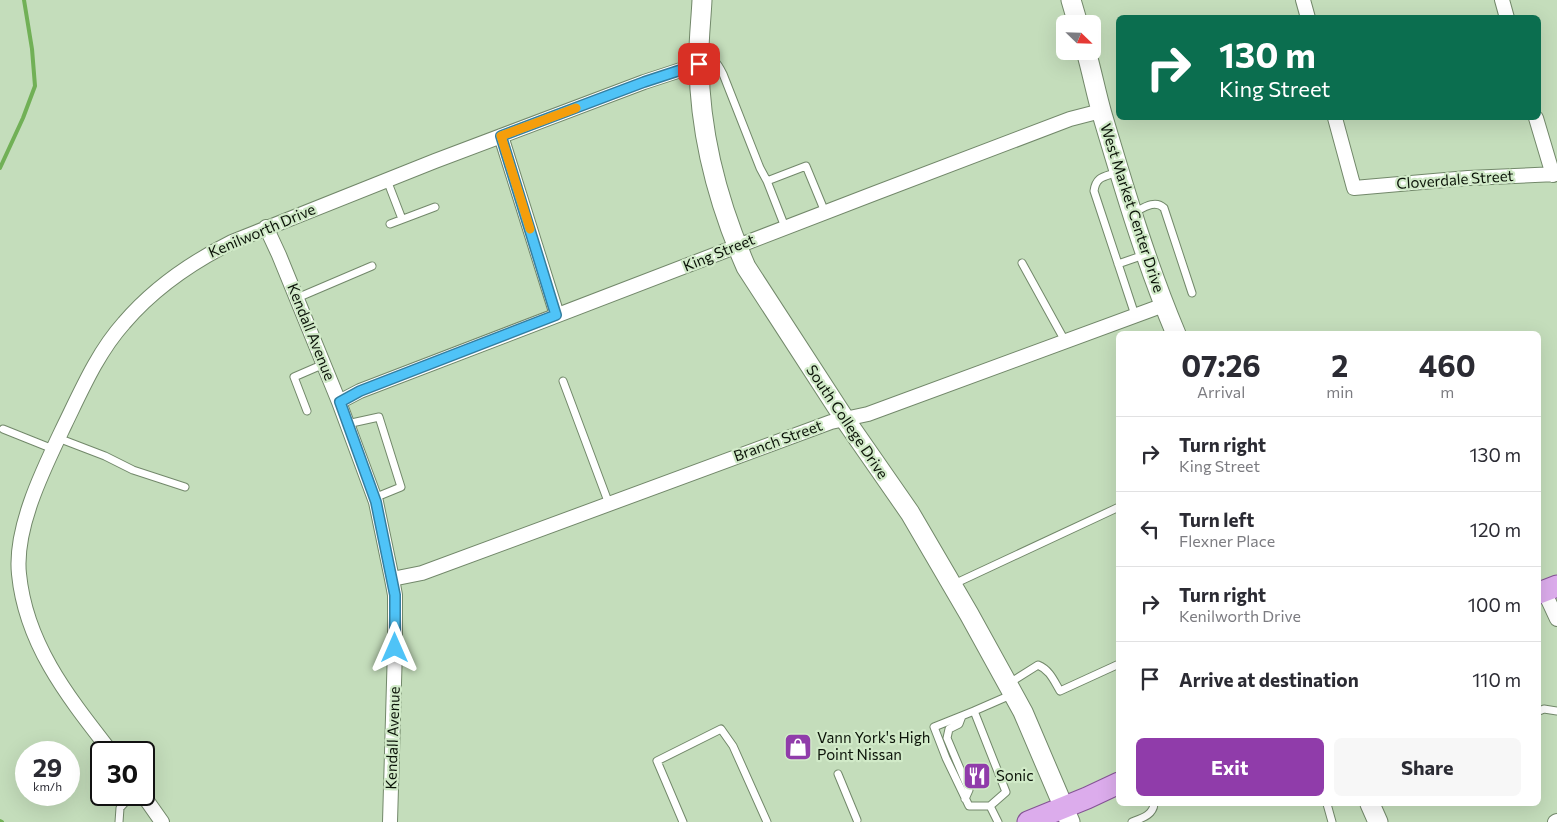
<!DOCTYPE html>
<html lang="en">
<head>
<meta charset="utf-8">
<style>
	:root { --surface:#fff; --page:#f7f7f7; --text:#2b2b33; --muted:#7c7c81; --line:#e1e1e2; --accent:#903caa }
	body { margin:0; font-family:Commissioner,sans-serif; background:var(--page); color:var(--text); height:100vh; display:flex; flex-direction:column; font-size:19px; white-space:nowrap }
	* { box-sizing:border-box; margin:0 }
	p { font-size:16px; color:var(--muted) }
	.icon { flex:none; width:28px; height:28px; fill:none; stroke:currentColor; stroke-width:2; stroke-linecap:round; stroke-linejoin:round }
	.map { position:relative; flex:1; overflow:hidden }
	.side { position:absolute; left:1116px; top:331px; width:425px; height:475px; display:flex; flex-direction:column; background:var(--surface); border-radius:8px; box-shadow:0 5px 20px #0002 }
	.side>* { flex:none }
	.hud { position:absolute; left:1116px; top:15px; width:425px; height:105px; border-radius:8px; box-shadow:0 5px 20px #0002; background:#0b6e4f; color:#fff; overflow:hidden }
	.needle { width:32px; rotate:113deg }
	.buttons { position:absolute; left:1056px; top:15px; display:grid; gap:10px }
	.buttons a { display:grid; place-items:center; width:45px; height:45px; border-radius:8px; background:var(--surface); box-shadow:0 5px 20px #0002; font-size:25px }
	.speed { position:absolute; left:15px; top:741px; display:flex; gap:10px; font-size:25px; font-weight:700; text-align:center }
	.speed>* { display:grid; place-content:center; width:65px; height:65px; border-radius:50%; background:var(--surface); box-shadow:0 5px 20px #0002; line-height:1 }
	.speed small { font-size:12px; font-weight:400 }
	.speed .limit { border:2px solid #111; border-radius:8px; background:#fff; color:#111 }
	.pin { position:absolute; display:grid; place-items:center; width:42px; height:42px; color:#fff; margin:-21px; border-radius:10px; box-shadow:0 2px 8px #0006 }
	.me { position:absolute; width:55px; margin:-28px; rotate:0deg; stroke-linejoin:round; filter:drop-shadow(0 0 4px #0008) }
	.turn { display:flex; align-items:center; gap:18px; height:105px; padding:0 20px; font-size:22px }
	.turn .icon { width:65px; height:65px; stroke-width:2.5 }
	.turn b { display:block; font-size:35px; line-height:42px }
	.eta { display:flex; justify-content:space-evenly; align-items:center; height:85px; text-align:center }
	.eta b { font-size:30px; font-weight:700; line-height:35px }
	.button { display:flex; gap:10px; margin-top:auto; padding:10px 20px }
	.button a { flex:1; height:58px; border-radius:8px; background:var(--accent); color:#fff; font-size:20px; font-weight:700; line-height:58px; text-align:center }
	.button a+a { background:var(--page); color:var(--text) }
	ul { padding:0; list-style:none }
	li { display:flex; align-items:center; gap:15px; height:75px; padding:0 20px; border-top:1px solid var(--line) }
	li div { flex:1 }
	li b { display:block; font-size:19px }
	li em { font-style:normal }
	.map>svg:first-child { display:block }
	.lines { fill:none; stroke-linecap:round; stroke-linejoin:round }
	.stream { stroke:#71b056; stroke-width:4 }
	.service-casing { stroke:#72886a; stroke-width:9 }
	.minor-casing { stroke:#72886a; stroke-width:16 }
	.secondary-casing { stroke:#72886a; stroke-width:21 }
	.primary-casing { stroke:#845394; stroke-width:23 }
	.service { stroke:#fff; stroke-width:7 }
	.minor { stroke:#fff; stroke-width:14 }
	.secondary { stroke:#fff; stroke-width:19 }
	.primary { stroke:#dcacec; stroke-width:21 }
	.route-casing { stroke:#337fa1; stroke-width:12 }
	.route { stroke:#4fc3f7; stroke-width:9 }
	.slow { stroke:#f59e0b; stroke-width:9 }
	.labels { text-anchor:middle; stroke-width:4.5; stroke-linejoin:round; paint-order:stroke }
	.street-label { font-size:15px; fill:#0b1308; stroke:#d1eac8 }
	.poi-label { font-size:15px; fill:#0b1308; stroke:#d1eac8; text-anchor:start }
</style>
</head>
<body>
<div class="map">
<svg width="1557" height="822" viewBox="0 0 1557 822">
	<rect width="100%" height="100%" fill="#c4ddbb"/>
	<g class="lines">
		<!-- stream -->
		<path class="stream" d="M0,168L23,118L35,86L32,49L24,0
			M0,821L2,822"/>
		<!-- service casing -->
		<g class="service-casing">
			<path id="service" d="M700,57C715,58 717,62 723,74L760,168L767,181
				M1118,172C1104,177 1096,176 1094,191L1135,315
				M387,180L402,219
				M1133,213C1143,208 1155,199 1164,208L1192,293
				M390,224L435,207
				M785,227L767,181L806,166L825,212
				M1022,263L1065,341
				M1118,264L1144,255
				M297,298L372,266
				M563,381L609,504
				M307,411L294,377L324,364
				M347,424L379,417L401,487L374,498
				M3,429L53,449
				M58,438L105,456L133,470L185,487
				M954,584L1119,507
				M1008,684L1038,665C1050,670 1054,681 1060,691L1119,664
				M974,711L934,727L946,758L969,806H990
				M1539,711L1544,709L1557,711
				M962,716L959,724L949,729L947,738L969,790L965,799
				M838,774L857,820
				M1327,804L1332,822
				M119,822L120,808L132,795
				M683,822L657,761L721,729L733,746L767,822
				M998,822L990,806L1006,792L974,711L1013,694
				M1132,822C1142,818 1153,815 1154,804"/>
		</g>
		<!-- minor casing -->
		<g class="minor-casing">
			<path id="minor" d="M1303,0L1308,18
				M1502,0L1507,18
				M1335,118L1354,188L1468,178L1557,174
				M1536,118L1553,175
				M501,136L557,315
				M266,227L279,255L339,402L376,502L392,579L395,595V648L390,822
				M339,402L360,391C596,300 833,209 1070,119L1101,111
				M392,579L422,573L831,422L868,414L1164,305
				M1544,591L1557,619
				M111,752C69,698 26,645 19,574C14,527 45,466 65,424C82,389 98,352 124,323C153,289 192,262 232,242L435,161L644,82L699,64
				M143,795L162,822
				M1555,822L1557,821"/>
		</g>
		<!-- secondary casing -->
		<g class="secondary-casing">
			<path id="secondary" d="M702,0C701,22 698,44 699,65C700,135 718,203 746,267L844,418L910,513L969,614L1023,712L1070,822
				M1071,0L1078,24
				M1086,51C1092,72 1096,93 1102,114C1124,188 1146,263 1176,334
				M1370,804L1378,822"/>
		</g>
		<!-- primary casing -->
		<g class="primary-casing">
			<path id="primary" d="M1539,593L1557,586
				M1028,822L1087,798L1119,783"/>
		</g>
		<!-- service -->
		<use href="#service" class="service"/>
		<!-- minor -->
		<use href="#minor" class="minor"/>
		<!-- secondary -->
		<use href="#secondary" class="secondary"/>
		<!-- primary -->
		<use href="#primary" class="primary"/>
	</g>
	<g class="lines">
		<!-- route casing -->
		<g class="route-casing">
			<path id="route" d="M395,648V595L376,502L340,402L360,391L556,315L501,136L644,82L699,64"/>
		</g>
		<!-- route -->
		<use href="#route" class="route"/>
		<!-- slow -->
		<path class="slow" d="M530,229L501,136L576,108"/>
	</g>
	<!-- icons -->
	<defs>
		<g id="shop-square" transform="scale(1.4375)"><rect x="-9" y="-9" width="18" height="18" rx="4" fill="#903caa" stroke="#d1eac8"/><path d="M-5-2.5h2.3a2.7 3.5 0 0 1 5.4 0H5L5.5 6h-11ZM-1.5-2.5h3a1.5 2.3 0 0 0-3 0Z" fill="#fff"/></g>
		<g id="restaurant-square" transform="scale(1.4375)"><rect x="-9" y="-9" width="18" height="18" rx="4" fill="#903caa" stroke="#d1eac8"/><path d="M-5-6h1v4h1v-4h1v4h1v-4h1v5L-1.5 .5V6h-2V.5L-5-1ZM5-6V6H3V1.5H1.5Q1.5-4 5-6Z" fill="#fff"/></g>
	</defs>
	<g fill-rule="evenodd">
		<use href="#shop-square" x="798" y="747"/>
		<use href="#restaurant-square" x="977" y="776"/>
	</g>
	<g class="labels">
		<!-- street labels -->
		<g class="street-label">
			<text transform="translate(1455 180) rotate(-4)" y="5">Cloverdale Street</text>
			<text transform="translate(1132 208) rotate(72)" y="5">West Market Center Drive</text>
			<text transform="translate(262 231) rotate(-23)" y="5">Kenilworth Drive</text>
			<text transform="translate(719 253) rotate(-22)" y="5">King Street</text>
			<text transform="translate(311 332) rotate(68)" y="5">Kendall Avenue</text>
			<text transform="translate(847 422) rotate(56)" y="5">South College Drive</text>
			<text transform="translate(778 441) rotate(-20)" y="5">Branch Street</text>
			<text transform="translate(393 738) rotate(-88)" y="5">Kendall Avenue</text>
		</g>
		<!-- poi labels -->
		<g class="poi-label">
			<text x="817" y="743">Vann York's High<tspan x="817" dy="17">Point Nissan</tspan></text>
			<text x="996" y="781">Sonic</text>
		</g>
	</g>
</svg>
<div class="buttons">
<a><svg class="needle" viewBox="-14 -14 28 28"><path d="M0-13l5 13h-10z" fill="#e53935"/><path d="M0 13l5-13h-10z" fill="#7c7c81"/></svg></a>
</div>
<div class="speed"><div>29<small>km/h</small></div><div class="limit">30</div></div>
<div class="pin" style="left:699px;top:64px;background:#d93025"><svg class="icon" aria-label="arrive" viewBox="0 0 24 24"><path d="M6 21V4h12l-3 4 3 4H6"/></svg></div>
<svg class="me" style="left:395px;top:648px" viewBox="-20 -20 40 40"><path d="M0-17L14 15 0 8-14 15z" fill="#4fc3f7" stroke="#fff" stroke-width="4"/></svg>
<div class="hud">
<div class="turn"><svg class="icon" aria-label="right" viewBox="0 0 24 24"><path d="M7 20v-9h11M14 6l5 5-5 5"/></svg><div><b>130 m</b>King Street</div></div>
</div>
<section class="side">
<div class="eta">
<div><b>07:26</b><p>Arrival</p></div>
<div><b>2</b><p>min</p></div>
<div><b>460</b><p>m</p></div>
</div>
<ul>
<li><svg class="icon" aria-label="right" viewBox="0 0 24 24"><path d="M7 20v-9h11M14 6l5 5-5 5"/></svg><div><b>Turn right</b><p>King Street</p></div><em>130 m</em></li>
<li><svg class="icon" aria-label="left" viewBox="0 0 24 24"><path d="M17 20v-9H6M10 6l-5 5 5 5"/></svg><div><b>Turn left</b><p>Flexner Place</p></div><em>120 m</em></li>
<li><svg class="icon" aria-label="right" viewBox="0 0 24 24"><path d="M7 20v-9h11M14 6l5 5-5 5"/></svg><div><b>Turn right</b><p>Kenilworth Drive</p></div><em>100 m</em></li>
<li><svg class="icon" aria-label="arrive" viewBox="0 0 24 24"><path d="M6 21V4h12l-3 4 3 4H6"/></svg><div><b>Arrive at destination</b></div><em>110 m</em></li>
</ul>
<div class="button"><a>Exit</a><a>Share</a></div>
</section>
</div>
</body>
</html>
